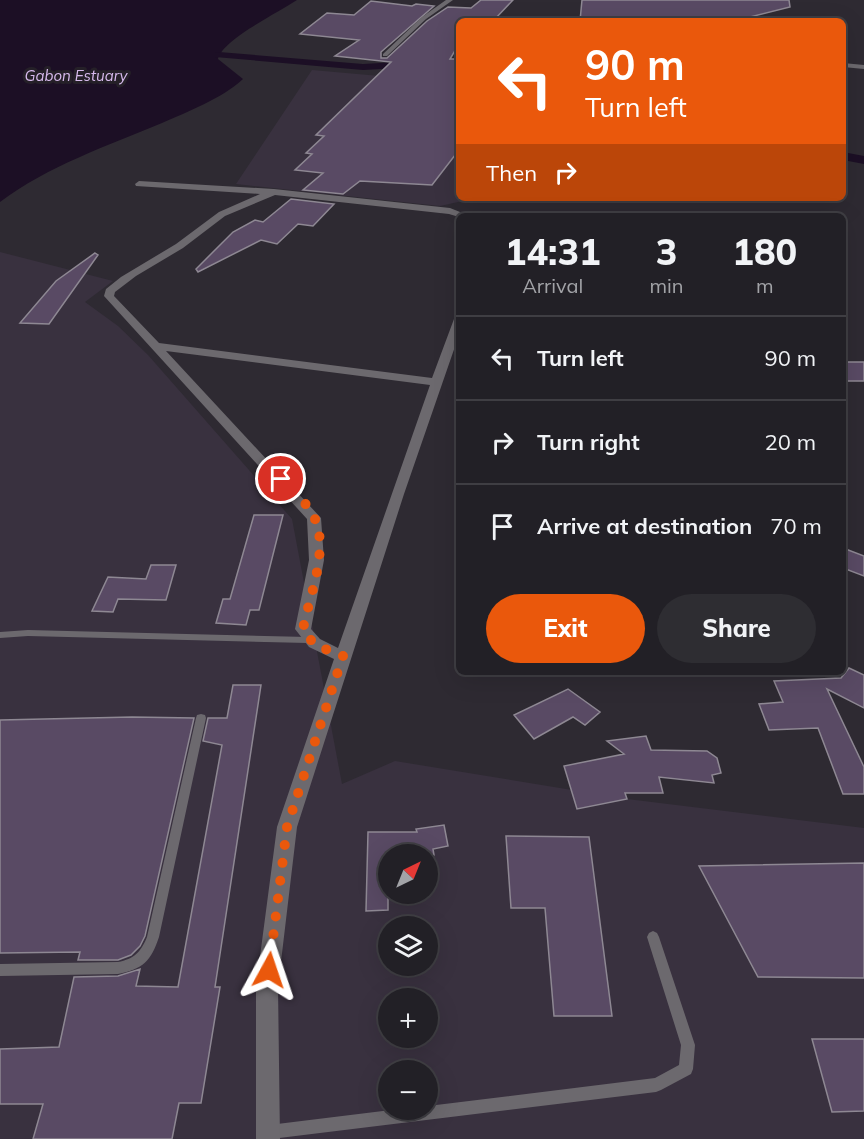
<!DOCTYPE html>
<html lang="en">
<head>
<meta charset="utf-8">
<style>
	:root { --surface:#222026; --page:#2e2d32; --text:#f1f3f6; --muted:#a2a3a7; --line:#3f3e43; --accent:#ea580c }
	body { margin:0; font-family:Mulish,sans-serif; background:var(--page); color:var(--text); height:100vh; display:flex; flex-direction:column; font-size:22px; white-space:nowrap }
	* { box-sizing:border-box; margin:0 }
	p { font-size:20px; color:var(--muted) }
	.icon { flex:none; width:33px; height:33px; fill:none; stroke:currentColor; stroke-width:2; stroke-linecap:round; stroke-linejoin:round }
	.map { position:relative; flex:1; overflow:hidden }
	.panel { position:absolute; left:456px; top:213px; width:390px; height:462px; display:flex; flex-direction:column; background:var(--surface); border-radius:9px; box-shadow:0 6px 24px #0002,0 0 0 2px var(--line) }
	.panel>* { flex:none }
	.top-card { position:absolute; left:456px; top:18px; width:390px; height:183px; border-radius:9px; box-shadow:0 6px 24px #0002,0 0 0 2px var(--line); background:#ea580c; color:#fff; overflow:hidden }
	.needle { width:39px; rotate:43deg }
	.controls { position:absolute; left:378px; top:844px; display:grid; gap:12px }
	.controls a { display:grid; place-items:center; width:60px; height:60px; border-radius:50%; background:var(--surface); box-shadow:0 6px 24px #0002,0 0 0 2px var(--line); font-size:30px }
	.pin { position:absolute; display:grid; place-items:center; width:51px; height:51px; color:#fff; margin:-26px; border:3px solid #fff; border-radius:50%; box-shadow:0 2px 6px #0007 }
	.me { position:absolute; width:66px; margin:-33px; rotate:5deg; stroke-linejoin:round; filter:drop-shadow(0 0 4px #0008) }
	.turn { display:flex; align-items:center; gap:21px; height:126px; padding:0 30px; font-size:27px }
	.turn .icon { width:78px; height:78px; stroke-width:2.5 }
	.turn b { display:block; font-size:42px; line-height:51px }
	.then { display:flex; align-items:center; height:57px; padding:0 30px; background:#0003; gap:12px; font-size:22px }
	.eta { display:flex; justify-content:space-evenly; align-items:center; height:102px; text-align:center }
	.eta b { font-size:36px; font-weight:800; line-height:42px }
	.primary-button { display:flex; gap:12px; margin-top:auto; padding:12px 30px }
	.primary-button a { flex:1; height:69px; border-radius:36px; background:var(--accent); color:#fff; font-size:24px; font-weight:800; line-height:69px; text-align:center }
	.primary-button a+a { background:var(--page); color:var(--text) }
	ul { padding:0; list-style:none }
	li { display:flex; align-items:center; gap:18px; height:84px; padding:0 30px; border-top:2px solid var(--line) }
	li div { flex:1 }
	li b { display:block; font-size:22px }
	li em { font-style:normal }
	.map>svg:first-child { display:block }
	.built { fill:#39313f; fill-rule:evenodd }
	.water { fill:#1c0f25 }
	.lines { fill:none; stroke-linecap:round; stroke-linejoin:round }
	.canal { fill:#1c0f25; fill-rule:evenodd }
	.building { fill:#594a64; stroke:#8e8893; stroke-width:1.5 }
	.lane { fill:#6c696e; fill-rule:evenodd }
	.street { fill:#6c696e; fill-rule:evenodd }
	.route { stroke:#ea580c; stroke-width:10; stroke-dasharray:0 18 }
	.labels { text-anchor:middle; stroke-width:6; stroke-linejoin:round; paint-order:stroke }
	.far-water-label { font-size:15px; font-style:italic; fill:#d7baed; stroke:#252028 }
</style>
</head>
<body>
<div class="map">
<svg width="864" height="1139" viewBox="0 0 864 1139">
	<rect width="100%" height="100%" fill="#2e2a32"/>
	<!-- built -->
	<path class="built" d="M312,70L459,83V198H476L440,206L236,184Z
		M0,252L113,281L85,302L118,326L148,355L292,519L342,784L395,761L627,799L864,828V1139H0ZM388,855H428V894H388ZM388,927H428V966H388ZM388,999H428V1038H388ZM388,1071H428V1110H388Z"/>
	<!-- water -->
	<path class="water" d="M0,0H297C279,12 222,40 218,59L243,79C221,99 189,111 162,123C107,146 48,166 0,202Z"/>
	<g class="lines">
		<!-- canal -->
		<path class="canal" d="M219,52L363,64L399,62L459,66V74L399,68L363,70L215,57V53Z
			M843,152L864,156V164L843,160Z"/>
	</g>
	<!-- building -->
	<path class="building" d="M481,0H513L493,21H459V44L450,59H459V150L432,185L360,181L343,194L303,190L323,173L295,170L312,154L306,153L324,136L316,135L391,62L335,56L359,40L300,34L327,13L354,15L371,1L412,6L416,4L434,6L381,52V58H387L427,21L448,7L471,8Z
		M582,0H789L790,7L734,21H580Z
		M291,199L334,204L313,226L298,224L277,244L261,240L198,272L196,269L233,232L255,220L263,222Z
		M95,253L98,255L49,324L20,323L56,281Z
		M843,362H864V381H843Z
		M254,515H283L259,610H250L246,625L216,623L223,599H230Z
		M843,548L864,556V576L843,568Z
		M151,565H176L166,600L118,599L113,612L92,611L108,577L146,579Z
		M849,668L864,675V708L827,689L864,767V794H843L818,728L769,730L759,704L783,702L774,681L841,678Z
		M233,685H261L215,987H220L201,1103H179L172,1139H33L43,1104H0V1049L59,1047L74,977L118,976L140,969L136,986L178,987L222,745L203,741L208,718H227Z
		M568,689L600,712L585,725L573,717L534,739L514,715Z
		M132,717L194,718L145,936L140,946L131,955L118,960H78L80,952L0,953V720Z
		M646,736L651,750L707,751L717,758L721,773L712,775L714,783L659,777L663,793H625L627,799L577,809L564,766L624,754L607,741Z
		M444,825L448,846L433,849L434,855H388V910L366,911L368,832H417L416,829Z
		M506,836L589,837L612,1016H554L545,908H511Z
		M864,863V978L758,977L699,866Z
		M812,1039H864V1111L832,1112Z"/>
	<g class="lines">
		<!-- lane -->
		<path class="lane" d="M28,630L308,637L311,638L313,640L311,642L308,643L28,636L0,638V632Z
			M201,714L205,715L206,718L159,937C151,961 143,969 118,974L0,976V964L118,962C134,959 141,952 147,937L196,718L197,715Z
			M653,931L657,933L659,937L695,1045L693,1069L691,1074L661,1090L656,1092L271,1139L264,1137L262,1132L264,1127L269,1125L391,1110H428V1106L655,1078L679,1065L681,1045L647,937L649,933Z"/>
		<!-- street -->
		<path class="street" d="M446,0H453L426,19L387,56H383V54L422,17Z
			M843,63L864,65V69L843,67Z
			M139,181L274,189L450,208L470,216L459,217L449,214L275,195L225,216L183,248L136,276L115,292L114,296L159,343L432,378L454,319L459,316V335L404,494L297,827L278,987L280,1139H256V987L277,827L334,659L309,647L295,629L309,560L307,519L104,296L106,289L121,277L176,244L219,212L260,194L136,186L135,184ZM166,351L430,385L338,648L320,639L311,629L324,560L321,518Z"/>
	</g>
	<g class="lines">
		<!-- route -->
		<path class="route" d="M269,970L287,827L343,656C326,649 311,646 303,629C309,597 329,551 315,519C309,504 292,491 281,479"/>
	</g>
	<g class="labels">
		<!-- far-water labels -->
		<g class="far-water-label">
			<text x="76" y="81">Gabon Estuary</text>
		</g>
	</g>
</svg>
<div class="controls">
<a><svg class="needle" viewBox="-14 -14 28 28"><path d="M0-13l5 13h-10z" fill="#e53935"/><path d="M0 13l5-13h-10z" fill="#a2a3a7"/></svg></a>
<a><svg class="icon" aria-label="layers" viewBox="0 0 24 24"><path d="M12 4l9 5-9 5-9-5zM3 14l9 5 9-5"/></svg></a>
<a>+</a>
<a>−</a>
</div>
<div class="pin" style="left:281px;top:479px;background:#d93025"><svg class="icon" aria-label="arrive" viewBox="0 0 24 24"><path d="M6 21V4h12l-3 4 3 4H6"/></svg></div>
<svg class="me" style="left:269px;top:970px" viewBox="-20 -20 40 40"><path d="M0-17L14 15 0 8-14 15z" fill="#ea580c" stroke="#fff" stroke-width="4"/></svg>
<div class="top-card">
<div class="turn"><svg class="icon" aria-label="left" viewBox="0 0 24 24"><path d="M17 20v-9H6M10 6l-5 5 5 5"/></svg><div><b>90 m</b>Turn left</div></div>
<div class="then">Then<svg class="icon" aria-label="right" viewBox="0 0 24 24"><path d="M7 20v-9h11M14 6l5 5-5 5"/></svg></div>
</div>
<section class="panel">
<div class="eta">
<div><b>14:31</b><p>Arrival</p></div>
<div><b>3</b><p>min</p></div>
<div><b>180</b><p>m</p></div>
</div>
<ul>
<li><svg class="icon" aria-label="left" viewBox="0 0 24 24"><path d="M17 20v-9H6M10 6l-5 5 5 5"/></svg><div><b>Turn left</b></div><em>90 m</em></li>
<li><svg class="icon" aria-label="right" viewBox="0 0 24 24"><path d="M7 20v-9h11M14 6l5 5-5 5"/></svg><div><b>Turn right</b></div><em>20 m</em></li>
<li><svg class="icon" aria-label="arrive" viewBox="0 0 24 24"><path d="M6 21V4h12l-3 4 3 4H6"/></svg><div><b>Arrive at destination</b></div><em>70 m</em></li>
</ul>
<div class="primary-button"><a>Exit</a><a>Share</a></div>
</section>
</div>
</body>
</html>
